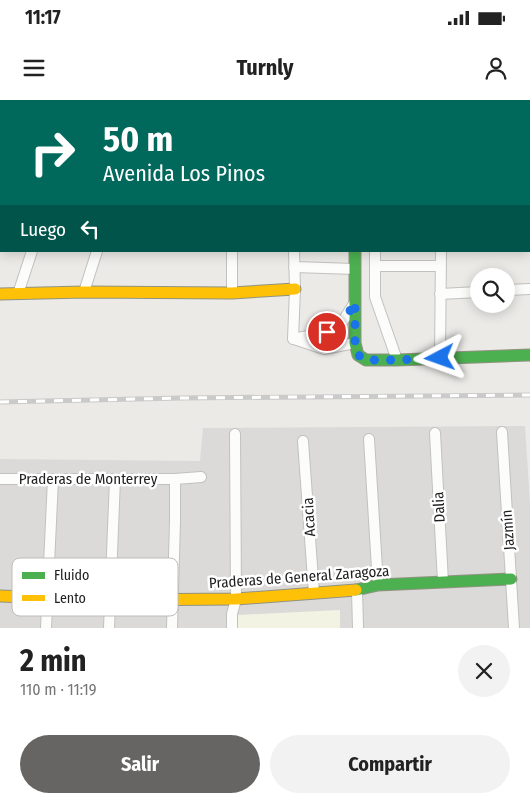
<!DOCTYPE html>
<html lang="es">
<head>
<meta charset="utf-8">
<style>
	:root { --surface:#fff; --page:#f2f2f2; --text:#222; --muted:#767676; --accent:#666564 }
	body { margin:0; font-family:"Fira Sans Condensed",sans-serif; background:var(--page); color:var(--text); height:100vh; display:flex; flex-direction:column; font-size:19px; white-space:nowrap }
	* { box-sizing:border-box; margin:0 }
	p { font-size:16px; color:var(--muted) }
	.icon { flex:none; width:28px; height:28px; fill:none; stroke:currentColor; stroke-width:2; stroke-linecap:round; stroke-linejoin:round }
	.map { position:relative; height:528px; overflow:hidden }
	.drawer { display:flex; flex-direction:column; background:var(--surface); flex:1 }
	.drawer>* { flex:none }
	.banner { position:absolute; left:0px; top:0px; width:530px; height:152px; box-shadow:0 2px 12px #0003; background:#00695c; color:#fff; overflow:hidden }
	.fabs { position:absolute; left:470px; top:168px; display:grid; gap:10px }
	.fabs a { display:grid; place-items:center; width:45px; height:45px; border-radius:50%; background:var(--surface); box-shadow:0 2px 12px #0003; font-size:25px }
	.pin { position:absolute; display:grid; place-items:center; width:42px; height:42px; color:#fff; margin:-21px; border:2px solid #fff; border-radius:50%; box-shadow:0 1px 5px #0007 }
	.me { position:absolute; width:55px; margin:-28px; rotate:266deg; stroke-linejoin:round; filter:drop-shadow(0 0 4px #0008) }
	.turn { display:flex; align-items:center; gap:18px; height:105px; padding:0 20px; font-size:22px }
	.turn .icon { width:65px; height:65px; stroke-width:2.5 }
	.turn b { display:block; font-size:35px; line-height:42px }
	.then { display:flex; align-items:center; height:48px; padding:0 20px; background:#0003; gap:10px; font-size:19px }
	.round { display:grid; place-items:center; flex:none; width:52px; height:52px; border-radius:26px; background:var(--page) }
	.summary { display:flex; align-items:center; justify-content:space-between; height:85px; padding:0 20px }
	h1 { font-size:30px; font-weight:700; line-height:38px }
	.button { display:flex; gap:10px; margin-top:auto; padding:10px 20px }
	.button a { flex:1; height:58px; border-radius:30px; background:var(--accent); color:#fff; font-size:20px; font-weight:700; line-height:58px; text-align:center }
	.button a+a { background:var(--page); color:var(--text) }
	.status { display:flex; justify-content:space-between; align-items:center; height:35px; padding:0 25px; background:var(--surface); direction:ltr }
	.status svg { height:14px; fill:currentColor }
	header { display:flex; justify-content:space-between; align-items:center; height:65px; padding:0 20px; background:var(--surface); font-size:22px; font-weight:700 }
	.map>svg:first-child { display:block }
	.residential { fill:#dbdad8 }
	.education { fill:#f3f3e4 }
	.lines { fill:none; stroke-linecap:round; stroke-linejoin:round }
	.street-casing { stroke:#c1c1bf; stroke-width:12 }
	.fast-casing { stroke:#919381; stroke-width:13 }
	.slow-casing { stroke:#919381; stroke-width:13 }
	.street { stroke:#fcfcfb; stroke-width:10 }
	.fast { stroke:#4caf50; stroke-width:11 }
	.slow { stroke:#ffc107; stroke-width:11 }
	.rail-casing { stroke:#cacac9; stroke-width:5 }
	.rail { stroke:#fff; stroke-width:3; stroke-dasharray:9; stroke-linecap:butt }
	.route { stroke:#1a73e8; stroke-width:9; stroke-dasharray:0 16.2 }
	.labels { text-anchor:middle; stroke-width:5; stroke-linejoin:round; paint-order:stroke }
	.street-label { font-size:15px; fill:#1e1e1e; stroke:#fff }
	.key { fill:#fff; stroke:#bcbcbc; stroke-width:1 }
	.key-label { font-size:14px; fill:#1e1e1e }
</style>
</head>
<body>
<div class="status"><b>11:17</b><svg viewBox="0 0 49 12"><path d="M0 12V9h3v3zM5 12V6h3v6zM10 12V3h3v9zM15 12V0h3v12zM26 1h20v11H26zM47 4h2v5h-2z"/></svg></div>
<header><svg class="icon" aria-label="menu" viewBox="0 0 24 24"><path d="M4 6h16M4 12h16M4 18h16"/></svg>Turnly<svg class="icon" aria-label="person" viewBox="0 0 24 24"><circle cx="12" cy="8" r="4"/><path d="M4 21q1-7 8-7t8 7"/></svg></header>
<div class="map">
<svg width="530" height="528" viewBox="0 0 530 528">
	<rect width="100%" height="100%" fill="#ebeae7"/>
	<!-- residential -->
	<path class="residential" d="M525,326L530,403V528H0V359L200,361L203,328Z"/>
	<!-- education -->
	<path class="education" d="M340,510V528H238V515Z"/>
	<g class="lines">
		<!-- street casing -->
		<g class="street-casing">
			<path id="street" d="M67,0L71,1
				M285,0V1
				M351,0V1
				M33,1L34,0
				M421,1L423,0
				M515,1L516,0
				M529,58L530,59
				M0,65L1,63
				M529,129H530
				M375,151V197L397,260
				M375,166H441
				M294,167L355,169
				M506,190L530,189
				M84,192L97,151
				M232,193V151
				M18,194L32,151
				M440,194L479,192
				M293,239L295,189L294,151
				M293,239L327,232L343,221L355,202
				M294,239L324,249L355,243
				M440,258L441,151
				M502,332L514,528
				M435,333L443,482
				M369,339L378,485
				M303,341L314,493
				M0,379H175L201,377
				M357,490L358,528
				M46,528L53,379
				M109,528L115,379
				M172,528L175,421V379
				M232,528V514L236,499L235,334"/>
		</g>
		<!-- fast casing -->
		<g class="fast-casing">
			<path id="fast" d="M355,151V243L358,255L366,260H397L530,255
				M356,490L378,485L511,479"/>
		</g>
		<!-- slow casing -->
		<g class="slow-casing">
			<path id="slow" d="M0,194L84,192L232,193L295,189
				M0,496L110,500L236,499L356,490"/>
		</g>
		<!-- street -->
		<use href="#street" class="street"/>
		<!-- fast -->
		<use href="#fast" class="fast"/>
		<!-- slow -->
		<use href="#slow" class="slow"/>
		<!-- rail casing -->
		<g class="rail-casing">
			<path id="rail" d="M0,302L182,298L530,295"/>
		</g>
		<!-- rail -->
		<use href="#rail" class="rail"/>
	</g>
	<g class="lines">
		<!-- route -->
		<path class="route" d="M327,232L344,221L355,202V243L358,255L366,260H398L440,258"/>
	</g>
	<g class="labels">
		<!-- street labels -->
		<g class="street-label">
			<text x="88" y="384">Praderas de Monterrey</text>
			<text transform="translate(439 407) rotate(-93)" y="5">Dalia</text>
			<text transform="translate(309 417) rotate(-94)" y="5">Acacia</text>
			<text transform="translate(508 430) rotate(-94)" y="5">Jazmín</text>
			<text transform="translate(299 477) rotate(-4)" y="5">Praderas de General Zaragoza</text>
		</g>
	</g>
	<!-- legend -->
	<rect x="12" y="458" width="166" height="58" rx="8" class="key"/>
	<rect x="22" y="472" width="23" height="7" fill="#4caf50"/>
	<rect x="22" y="495" width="23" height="6" fill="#ffc107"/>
	<g class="key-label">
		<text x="54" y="480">Fluido</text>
		<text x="54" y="503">Lento</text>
	</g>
</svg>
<div class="fabs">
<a><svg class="icon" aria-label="search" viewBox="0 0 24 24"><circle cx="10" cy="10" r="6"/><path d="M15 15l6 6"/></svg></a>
</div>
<div class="pin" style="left:327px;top:232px;background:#d93025"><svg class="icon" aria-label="arrive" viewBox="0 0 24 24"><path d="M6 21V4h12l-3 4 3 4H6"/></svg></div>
<svg class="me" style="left:440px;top:258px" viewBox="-20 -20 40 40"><path d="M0-17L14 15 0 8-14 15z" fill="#1a73e8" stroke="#fff" stroke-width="4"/></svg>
<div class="banner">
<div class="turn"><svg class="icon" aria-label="right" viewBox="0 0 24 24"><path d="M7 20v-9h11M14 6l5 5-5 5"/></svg><div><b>50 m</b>Avenida Los Pinos</div></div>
<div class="then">Luego<svg class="icon" aria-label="left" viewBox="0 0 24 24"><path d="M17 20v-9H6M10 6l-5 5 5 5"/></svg></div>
</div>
</div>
<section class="drawer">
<div class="summary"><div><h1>2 min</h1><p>110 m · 11:19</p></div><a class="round"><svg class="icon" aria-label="close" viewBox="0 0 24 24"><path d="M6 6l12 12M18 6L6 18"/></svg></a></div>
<div class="button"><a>Salir</a><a>Compartir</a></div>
</section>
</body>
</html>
